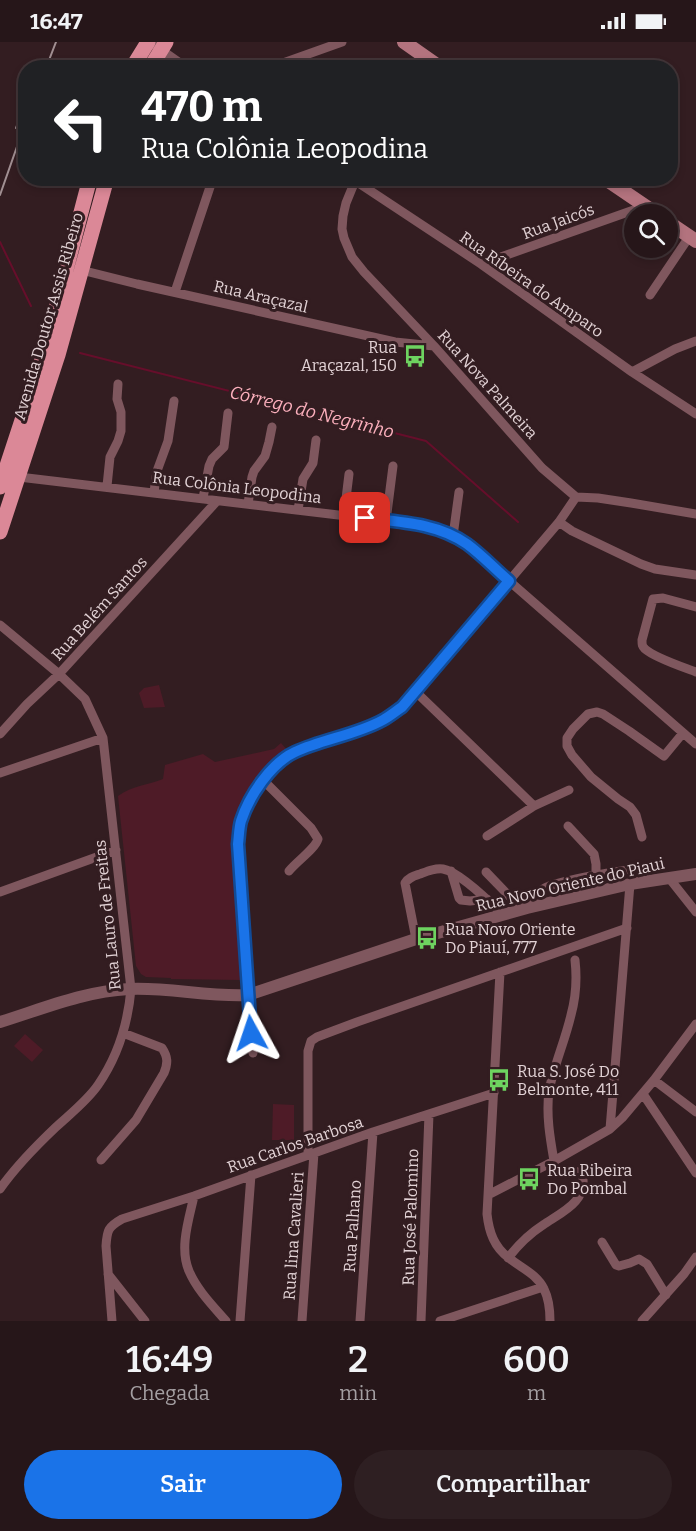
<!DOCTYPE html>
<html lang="pt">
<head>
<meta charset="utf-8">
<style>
	:root { --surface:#261619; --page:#2e1f22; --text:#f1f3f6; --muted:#a49fa2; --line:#423538; --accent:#1a73e8 }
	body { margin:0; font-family:Bitter,serif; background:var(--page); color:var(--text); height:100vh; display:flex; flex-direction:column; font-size:22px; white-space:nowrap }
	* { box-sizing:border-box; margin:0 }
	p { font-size:20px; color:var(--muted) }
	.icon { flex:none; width:33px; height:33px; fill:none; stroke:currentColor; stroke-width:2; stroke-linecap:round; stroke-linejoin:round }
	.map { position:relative; height:1279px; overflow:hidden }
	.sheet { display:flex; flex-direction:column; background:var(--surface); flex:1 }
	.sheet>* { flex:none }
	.top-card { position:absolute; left:18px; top:18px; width:660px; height:126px; border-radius:24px; box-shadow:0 3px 9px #0003,0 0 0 2px var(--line); background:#202124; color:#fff; overflow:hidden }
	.fabs { position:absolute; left:624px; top:162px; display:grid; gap:12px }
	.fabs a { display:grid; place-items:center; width:54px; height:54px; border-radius:50%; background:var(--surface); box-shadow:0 3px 9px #0003,0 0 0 2px var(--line); font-size:30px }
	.pin { position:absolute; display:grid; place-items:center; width:51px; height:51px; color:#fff; margin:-26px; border-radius:12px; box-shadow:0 3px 9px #0006 }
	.me { position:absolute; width:66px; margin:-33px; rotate:355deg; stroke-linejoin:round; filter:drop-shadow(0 0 4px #0008) }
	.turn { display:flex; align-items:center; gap:21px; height:126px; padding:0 24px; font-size:27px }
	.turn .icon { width:78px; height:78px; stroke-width:2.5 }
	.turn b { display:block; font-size:42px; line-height:51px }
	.eta { display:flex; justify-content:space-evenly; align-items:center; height:102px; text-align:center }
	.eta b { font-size:36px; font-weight:600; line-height:42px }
	.primary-button { display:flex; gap:12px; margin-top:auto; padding:12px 24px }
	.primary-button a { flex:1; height:69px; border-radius:36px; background:var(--accent); color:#fff; font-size:24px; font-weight:600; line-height:69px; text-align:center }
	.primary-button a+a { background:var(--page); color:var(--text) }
	.status { display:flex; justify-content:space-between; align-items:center; height:42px; padding:0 30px; background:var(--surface); direction:ltr }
	.status svg { height:16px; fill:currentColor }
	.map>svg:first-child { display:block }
	.green { fill:#4e1b27 }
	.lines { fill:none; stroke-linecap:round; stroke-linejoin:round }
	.stream { stroke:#660e2b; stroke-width:2 }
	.minor { stroke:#7f575e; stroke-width:9 }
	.tertiary { stroke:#7f575e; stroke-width:12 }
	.secondary { stroke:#b3737e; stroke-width:14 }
	.primary { stroke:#db8897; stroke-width:15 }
	.rail { stroke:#a18f92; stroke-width:2 }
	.route-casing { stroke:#114b97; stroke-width:15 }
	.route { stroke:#1a73e8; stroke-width:10 }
	.labels { text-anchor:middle; stroke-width:6; stroke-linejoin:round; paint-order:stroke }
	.street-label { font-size:16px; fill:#e2d2d5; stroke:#331d21 }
	.poi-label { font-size:16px; fill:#e2d2d5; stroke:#331d21; text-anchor:start }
	.water-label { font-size:18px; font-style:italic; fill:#fbafbc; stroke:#331d21 }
</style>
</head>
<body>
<div class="status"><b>16:47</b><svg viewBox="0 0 49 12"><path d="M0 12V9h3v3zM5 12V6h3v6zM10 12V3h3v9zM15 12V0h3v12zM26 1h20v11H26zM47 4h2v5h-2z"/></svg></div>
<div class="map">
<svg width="696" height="1279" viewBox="0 0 696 1279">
	<rect width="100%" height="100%" fill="#331d21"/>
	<!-- green -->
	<path class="green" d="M159,643L165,665L144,666L139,651L144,646Z
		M281,701L288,709L250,748L236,782V875L242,938L171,937V936L146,935L141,932L136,924L118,754C133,743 146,744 163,737L165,723L203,712L215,720L274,707Z
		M25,992L43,1008L32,1020L14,1004Z
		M273,1062L294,1063V1098H272Z"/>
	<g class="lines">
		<!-- stream -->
		<path class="stream" d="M0,200L31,264
			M80,311L426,399L518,480"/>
		<!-- minor -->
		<path class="minor" d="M150,0L187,26
			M269,26L342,0
			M351,136L481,222L632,330L696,372
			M355,139L346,161L343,174L342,187L344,196L352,215L364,230L434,304L542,426L576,455L598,456L631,461L696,472
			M481,222L645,164
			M81,228L137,242L364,293L395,300L434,304
			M175,250L213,136
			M650,253L689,195
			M632,330L675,307L696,299
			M19,435L414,482C434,487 451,493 468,503L696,702
			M107,444L110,415L118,399L121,389V370L117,357L118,342
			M154,450L157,429L168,399L174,359
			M203,456L209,424L212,417L224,405L228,371
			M248,462L252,435L254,429L265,414L269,400L272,385
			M298,468L303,437L313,421L316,398
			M344,473L349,432
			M386,479L393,424
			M559,480L572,489L641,522L655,527L696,533
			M453,494L459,450
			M696,565L663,556L653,557L642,598C642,603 642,604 645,607C655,616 683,625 696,630
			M0,583L59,632L85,657L103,696L131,947C128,981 118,1014 98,1043C87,1059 70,1072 56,1085C36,1104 16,1124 0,1147
			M416,650L534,764
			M0,692L27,662L59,632L217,459
			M0,731L103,696
			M263,738L311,786L318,797C315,807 297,819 289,829
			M568,784L594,812L596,822V834
			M487,794L534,764L569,748
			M642,795L636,773L630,765L618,757L591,735L572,713L567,704V696L573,687L588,672L597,670L603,672L629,689L664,714L683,691
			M451,829L459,856L461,858L470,859L487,857
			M486,830L514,859C529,864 535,850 547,845C557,840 631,825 640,828C644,830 646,834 649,839
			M669,836L696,870
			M0,850L116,808
			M416,897L405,841C409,835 414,834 420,832C428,829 435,826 443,827C459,830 491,861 503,873
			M500,930L487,1172C489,1190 494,1205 509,1216C521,1226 537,1232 544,1247C549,1257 550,1268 550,1279
			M253,1011L248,953L238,802C239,794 239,786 241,779C250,753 270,722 295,710C323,697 356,693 383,678C390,674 396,669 402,665L559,480L576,455
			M654,1038L696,1070
			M643,1052L696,1131
			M610,1087L630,842
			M308,1113V1009L311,999L317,995L357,980L627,886
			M101,1118L136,1078L164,1031C168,1021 168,1015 162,1006L123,991
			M554,1119C550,1096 546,1073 549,1049C554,1023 565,999 571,973C576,955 577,936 575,918
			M488,1153L554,1119L610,1087L622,1076L654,1038L696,982
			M194,1154C189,1177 179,1206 189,1229C197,1248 213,1264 226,1279
			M602,1200L616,1223L619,1224L630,1221L639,1217L647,1222L666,1253
			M508,1216C518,1203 529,1192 543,1183C562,1170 589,1159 582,1131L573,1129
			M108,1232L145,1279
			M112,1279L106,1204C107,1188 108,1185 122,1177L194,1154L373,1090L494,1051
			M240,1279L251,1133
			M302,1279L314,1111
			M360,1279L373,1090
			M421,1279L429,1072
			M440,1279L543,1245
			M642,1279L684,1232L696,1215"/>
		<!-- tertiary -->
		<path class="tertiary" d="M0,980C42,967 85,949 129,947C168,945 208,955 248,953L416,897L527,866L630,842L696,832"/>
		<!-- secondary -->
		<path class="secondary" d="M404,0L441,26
			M604,136L657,172
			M668,180L696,199"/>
		<!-- primary -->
		<path class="primary" d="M132,26L148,0
			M150,26L166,0
			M0,445L45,308L90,136
			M0,490L58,313L107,136"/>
		<!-- rail -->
		<path class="rail" d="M46,26L56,0
			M16,86L26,59
			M0,153L26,79"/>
	</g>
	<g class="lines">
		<!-- route casing -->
		<g class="route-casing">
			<path id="route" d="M251,991L238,802C239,794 239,786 241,779C249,754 271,721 295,710C323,697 356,693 383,678C390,674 396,669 402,665L509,539C495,527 482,513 467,502C437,481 400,480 365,476"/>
		</g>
		<!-- route -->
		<use href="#route" class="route"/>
	</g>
	<!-- icons -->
	<defs>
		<g id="bus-bare" transform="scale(1.8)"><path d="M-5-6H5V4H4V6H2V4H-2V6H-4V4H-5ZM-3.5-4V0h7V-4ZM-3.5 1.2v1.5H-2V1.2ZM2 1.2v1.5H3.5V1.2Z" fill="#6ed360" stroke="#331d21" stroke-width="2.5" paint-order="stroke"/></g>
	</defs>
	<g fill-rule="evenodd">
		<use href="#bus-bare" x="415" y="314"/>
		<use href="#bus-bare" x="427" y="896"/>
		<use href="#bus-bare" x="499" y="1038"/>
		<use href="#bus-bare" x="529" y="1137"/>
	</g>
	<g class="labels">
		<!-- street labels -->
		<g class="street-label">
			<text transform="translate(558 179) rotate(-20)" y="6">Rua Jaicós</text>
			<text transform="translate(532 242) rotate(35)" y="6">Rua Ríbeira do Amparo</text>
			<text transform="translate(261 254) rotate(13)" y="6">Rua Araçazal</text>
			<text transform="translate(48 274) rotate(-74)" y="6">Avenida Doutor Assis Ribeiro</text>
			<text transform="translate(488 342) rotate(48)" y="6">Rua Nova Palmeira</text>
			<text transform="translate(237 445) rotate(7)" y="6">Rua Colônia Leopodina</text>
			<text transform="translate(99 566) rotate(-48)" y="6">Rua Belém Santos</text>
			<text transform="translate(570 842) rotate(-13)" y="6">Rua Novo Oriente do Piaui</text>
			<text transform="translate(107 873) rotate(-96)" y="6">Rua Lauro de Freitas</text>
			<text transform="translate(295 1102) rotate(-19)" y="6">Rua Carlos Barbosa</text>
			<text transform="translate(410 1175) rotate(-88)" y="6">Rua José Palomino</text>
			<text transform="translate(352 1184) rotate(-86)" y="6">Rua Palhano</text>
			<text transform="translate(293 1194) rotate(-86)" y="6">Rua lina Cavalieri</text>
		</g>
		<!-- poi labels -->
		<g class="poi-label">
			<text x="397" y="311" text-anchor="end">Rua<tspan x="397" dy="18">Araçazal, 150</tspan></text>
			<text x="445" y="893">Rua Novo Oriente<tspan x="445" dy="18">Do Piauí, 777</tspan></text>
			<text x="517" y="1035">Rua S. José Do<tspan x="517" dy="18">Belmonte, 411</tspan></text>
			<text x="547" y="1134">Rua Ribeira<tspan x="547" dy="18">Do Pombal</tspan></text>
		</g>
		<!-- water labels -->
		<g class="water-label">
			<text transform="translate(312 370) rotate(14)" y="6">Córrego do Negrinho</text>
		</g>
	</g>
</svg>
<div class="fabs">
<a><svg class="icon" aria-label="search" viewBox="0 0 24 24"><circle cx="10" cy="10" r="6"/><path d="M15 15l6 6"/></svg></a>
</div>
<div class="pin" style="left:365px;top:476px;background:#d93025"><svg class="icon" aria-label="arrive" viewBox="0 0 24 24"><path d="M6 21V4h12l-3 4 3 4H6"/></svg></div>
<svg class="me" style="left:251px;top:991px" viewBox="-20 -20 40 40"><path d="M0-17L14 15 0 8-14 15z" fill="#1a73e8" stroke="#fff" stroke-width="4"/></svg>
<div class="top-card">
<div class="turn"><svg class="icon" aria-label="left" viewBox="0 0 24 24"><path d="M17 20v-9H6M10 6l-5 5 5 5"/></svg><div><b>470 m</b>Rua Colônia Leopodina</div></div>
</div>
</div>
<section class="sheet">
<div class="eta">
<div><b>16:49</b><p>Chegada</p></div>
<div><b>2</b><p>min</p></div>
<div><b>600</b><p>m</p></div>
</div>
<div class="primary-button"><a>Sair</a><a>Compartilhar</a></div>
</section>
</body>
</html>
